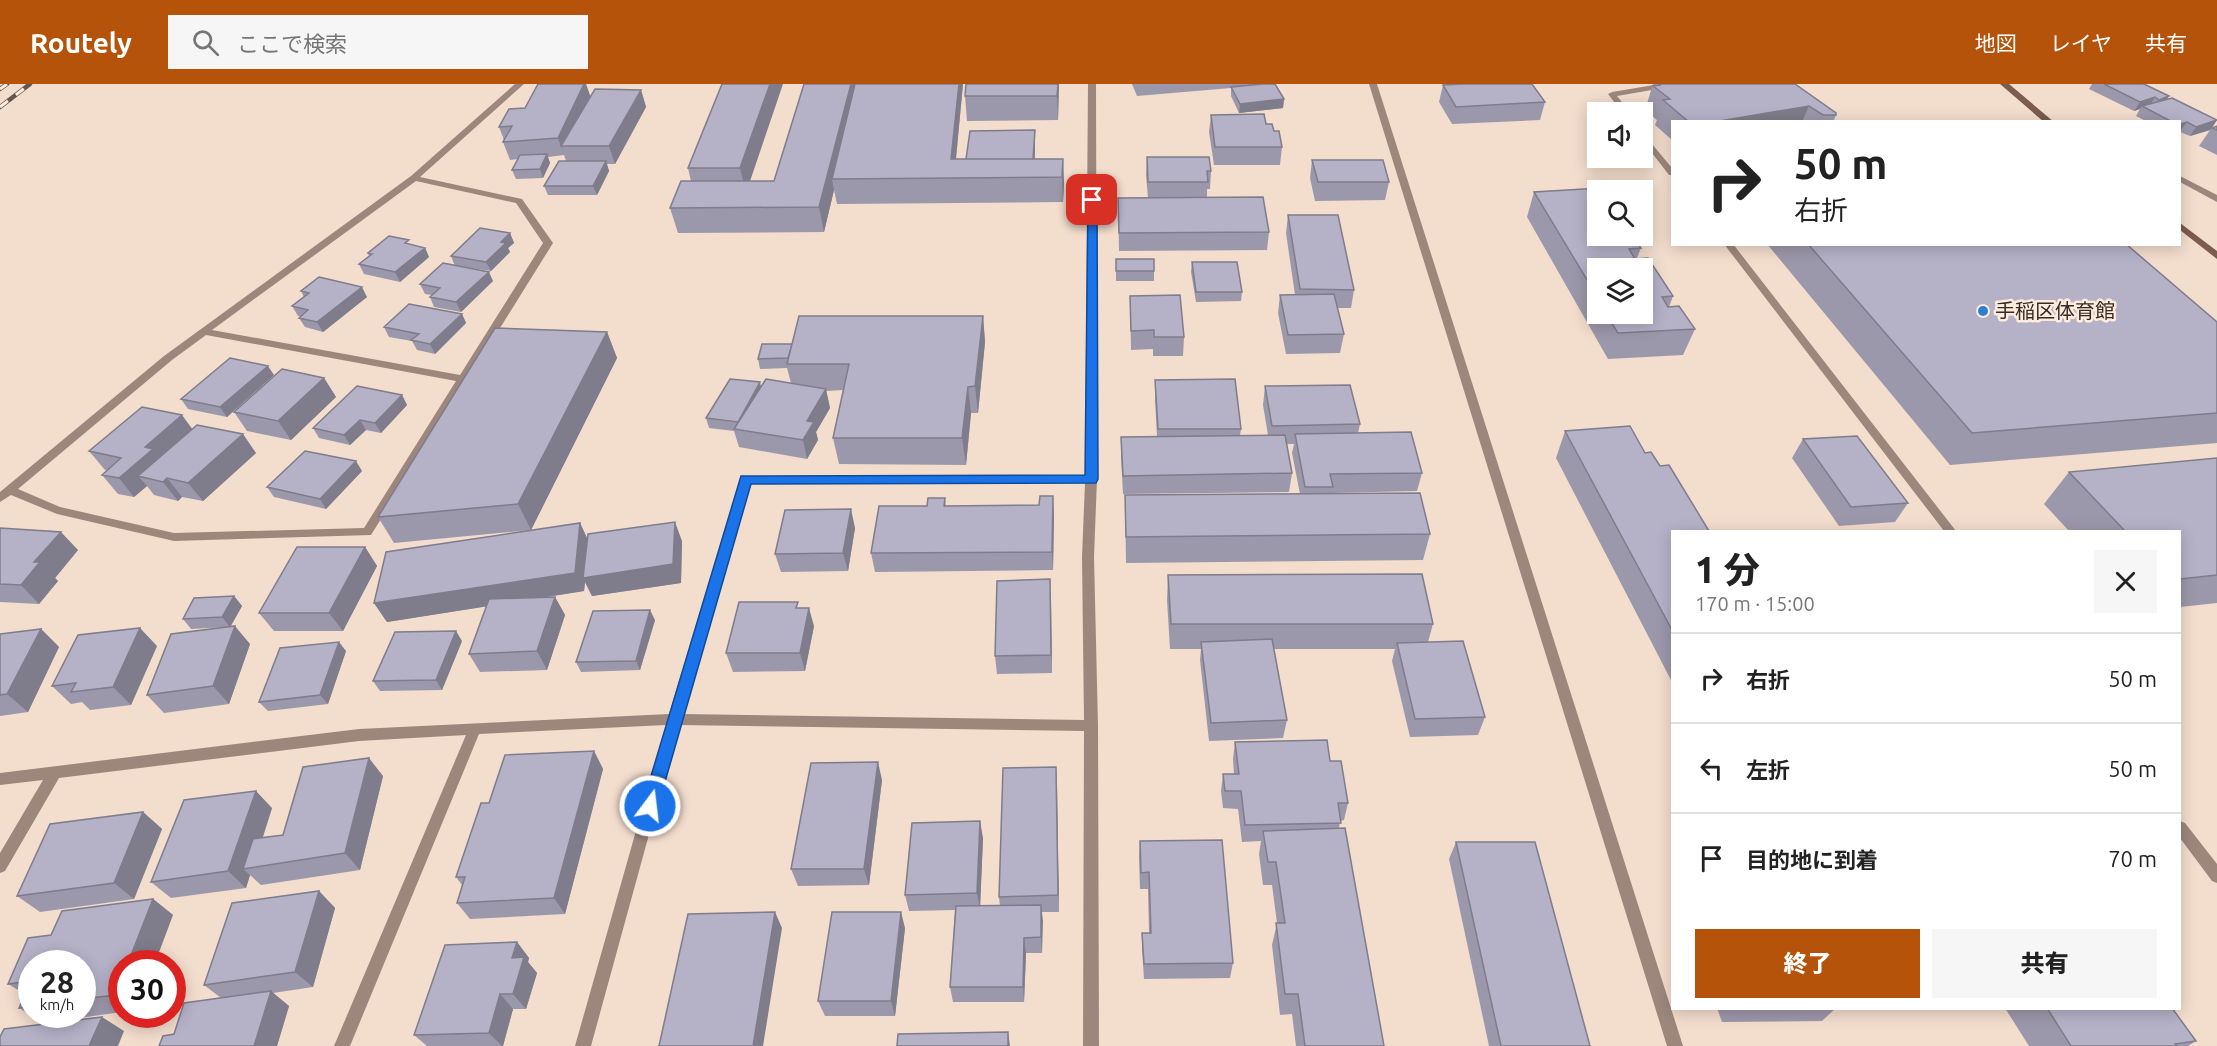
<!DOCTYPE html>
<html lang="ja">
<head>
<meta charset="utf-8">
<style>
	:root { --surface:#fff; --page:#f6f6f6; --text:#222; --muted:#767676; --line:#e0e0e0; --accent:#b45309 }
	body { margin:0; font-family:Ubuntu,"Noto Sans JP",sans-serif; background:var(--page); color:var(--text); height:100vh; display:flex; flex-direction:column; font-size:22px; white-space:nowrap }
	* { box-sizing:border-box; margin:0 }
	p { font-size:20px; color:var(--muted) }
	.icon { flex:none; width:33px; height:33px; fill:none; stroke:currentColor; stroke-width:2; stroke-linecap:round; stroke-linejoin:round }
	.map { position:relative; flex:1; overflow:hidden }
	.side { position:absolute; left:1671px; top:446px; width:510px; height:480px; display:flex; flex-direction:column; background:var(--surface); border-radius:0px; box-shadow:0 3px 15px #0003 }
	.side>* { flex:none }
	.hud { position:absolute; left:1671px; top:36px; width:510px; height:126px; border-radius:0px; box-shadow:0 3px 15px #0003; background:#fff; color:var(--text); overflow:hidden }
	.controls { position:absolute; left:1587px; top:18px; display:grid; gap:12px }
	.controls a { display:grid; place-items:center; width:66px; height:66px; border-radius:0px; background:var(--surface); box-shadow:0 3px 15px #0003; font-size:30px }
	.speed { position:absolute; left:18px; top:866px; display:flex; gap:12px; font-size:30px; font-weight:700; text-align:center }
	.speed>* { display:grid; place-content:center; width:78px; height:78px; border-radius:50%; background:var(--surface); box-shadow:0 3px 15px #0003; line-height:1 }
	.speed small { font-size:15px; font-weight:400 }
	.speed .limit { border:9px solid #d22; background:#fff; color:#111 }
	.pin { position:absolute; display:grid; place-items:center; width:51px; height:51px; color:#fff; margin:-26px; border-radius:12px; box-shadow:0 3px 9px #0006 }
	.me { position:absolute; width:66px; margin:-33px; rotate:15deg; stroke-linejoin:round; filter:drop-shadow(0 0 4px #0008) }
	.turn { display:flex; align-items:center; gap:21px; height:126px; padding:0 24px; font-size:27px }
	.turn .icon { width:78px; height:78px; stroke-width:2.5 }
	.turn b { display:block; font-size:42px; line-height:51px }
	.round { display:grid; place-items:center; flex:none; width:63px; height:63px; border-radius:0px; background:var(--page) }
	.head { display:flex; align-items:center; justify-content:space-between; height:102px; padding:0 24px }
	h1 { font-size:36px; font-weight:800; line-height:45px }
	.cta { display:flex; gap:12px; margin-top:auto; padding:12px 24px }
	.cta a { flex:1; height:69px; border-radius:0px; background:var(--accent); color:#fff; font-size:24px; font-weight:800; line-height:69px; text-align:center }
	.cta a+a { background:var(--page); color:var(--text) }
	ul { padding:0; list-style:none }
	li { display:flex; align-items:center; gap:18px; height:90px; padding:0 24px; border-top:2px solid var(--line) }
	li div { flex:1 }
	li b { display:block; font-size:22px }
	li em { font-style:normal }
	header { display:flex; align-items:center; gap:36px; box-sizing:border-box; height:84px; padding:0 30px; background:var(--accent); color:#fff }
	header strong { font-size:28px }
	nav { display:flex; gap:33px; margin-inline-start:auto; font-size:21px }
	.search { width:420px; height:54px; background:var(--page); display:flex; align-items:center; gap:15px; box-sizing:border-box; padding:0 21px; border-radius:0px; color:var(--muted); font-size:22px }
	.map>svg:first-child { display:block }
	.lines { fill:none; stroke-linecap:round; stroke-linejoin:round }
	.street { fill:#9d877d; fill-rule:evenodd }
	.secondary { fill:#7b5c4e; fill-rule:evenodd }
	.rail-casing { stroke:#63574e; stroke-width:4.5 }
	.rail { stroke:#fdebde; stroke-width:3; stroke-dasharray:10; stroke-linecap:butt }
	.wall { fill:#9c98ab; fill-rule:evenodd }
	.shaded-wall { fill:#7f7c8b }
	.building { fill:#b5b1c7; stroke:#7f7c8b; stroke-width:1.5 }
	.route { fill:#1a73e8; stroke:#114b97; stroke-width:1.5 }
	.poi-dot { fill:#2b80cf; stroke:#fdebde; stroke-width:2 }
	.labels { text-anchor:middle; stroke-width:5; stroke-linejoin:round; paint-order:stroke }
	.poi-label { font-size:20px; fill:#342b25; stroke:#fdebde; text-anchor:start }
</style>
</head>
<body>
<header>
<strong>Routely</strong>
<div class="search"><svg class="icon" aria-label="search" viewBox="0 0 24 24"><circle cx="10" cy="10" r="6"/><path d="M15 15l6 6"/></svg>ここで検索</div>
<nav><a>地図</a><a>レイヤ</a><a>共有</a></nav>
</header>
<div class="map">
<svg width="2217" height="962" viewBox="0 0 2217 962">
	<rect width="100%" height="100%" fill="#f3ddcd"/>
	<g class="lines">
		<!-- street -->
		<path class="street" d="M515,0H524L420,93L522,115L553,159L371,451L174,457L57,430L11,411L0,418V408L164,272L411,92ZM416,97L516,119L543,159L460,291L212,246ZM206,251L456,297L364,444L174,449L60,423L18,405L172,276Z
			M1088,0H1096L1097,395L1094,473L1098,642L1099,962H1083L1084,647L679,641L591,962H575L666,641L479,650L350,962H334L466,651L359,657L59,694L5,787L0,789V769L43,696L0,701V689L359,645L669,630L741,393L1085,391ZM1085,399L1082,473L1084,636L682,630L749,400Z
			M1369,0H1377L1683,962H1667Z
			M1660,0H1679L1675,2L1617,12L1630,28H1622L1608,10L1612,8Z
			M1642,48L1672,84V91H1669L1642,56Z
			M2180,92L2217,111V118L2180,98Z
			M1724,160H1733L1956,447H1944Z
			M2180,737L2185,739L2217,780V799L2212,797L2180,754Z"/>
		<!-- secondary -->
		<path class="secondary" d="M2000,0H2009L2054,38H2044Z
			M2180,139L2217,167V175L2180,146Z"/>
		<!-- rail casing -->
		<g class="rail-casing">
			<path id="rail" d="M0,5L7,0
				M0,23L30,0"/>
		</g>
		<!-- rail -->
		<use href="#rail" class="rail"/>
	</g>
	<!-- wall -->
	<path class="wall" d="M586,0L590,13L641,6L646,23L615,80H607L609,87L597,111H548L544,102L566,77L564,71L548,73L550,79L543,94L516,95L512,86L518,75L510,76L503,58L504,56L499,43L525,24Z
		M722,0L750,97H774L804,0H963L956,75H966L1035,46V75H1063L1064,100L1063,118L837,120L834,106L824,148L678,149L670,124L691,97L688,84Z
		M966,0H1059L1058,36L967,37L965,12Z
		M1132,0H1275L1284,15L1283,24L1239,29L1231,12V4L1137,12Z
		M1653,0H1795L1836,31L1833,38H1672V56L1655,41L1657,36L1645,26Z
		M2092,0H2144L2167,15L2217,36L2212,44L2217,42V71L2199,62L2210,46L2190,52L2180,48V38H2148L2136,32L2140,25L2134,27L2089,5Z
		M1443,1L1545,18L1540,36L1452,40L1439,18Z
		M1211,31L1266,40L1274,47L1282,63L1280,81H1214L1209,48Z
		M1147,73L1211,87L1210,105H1207V114L1269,148L1267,166L1119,167L1118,114H1148L1146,91Z
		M1312,76L1389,98L1385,116L1315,117L1310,94Z
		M1534,108L1598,152L1641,164L1637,174L1673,212L1669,223L1695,245L1683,271L1608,275L1527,133ZM1598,184L1642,230H1598Z
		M1288,131L1354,206L1351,224H1337L1344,250L1340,269L1286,270L1278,229L1280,211H1295L1286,149Z
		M510,149L514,159L508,164L510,168L491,187L457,182L493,197L461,228L434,223L430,213L432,211L425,210L420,200L455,182L451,172Z
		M1767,160H2126L2217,238V359L1950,381Z
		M411,161L425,164L429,173L400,198L364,190L359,180L369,172L368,169Z
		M1116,175L1154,187V197H1116Z
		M1192,178L1242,208L1241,217L1196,218L1191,188Z
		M301,207L367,213L323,248L305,243L299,234L300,232H298L292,222L304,213Z
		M1130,212L1184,253L1183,272H1153V265L1131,266Z
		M462,230L466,239L435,270L417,266L412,257L389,253L384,243Z
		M983,232L985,258L978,329H971L966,381L839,380L833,354L843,306L826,307L830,324L816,348L818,356L807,375L739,363L734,347L709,344L706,334L761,303L791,299L787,284L760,285L758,275L792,260Z
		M607,248L617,274L531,446L394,459L378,433Z
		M274,291L227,333L188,325L181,315Z
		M324,294L336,313L291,356L247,347L234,328Z
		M1155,296L1241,345L1240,351H1268L1263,321L1265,302L1360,340L1358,349L1422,389L1417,407L1331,409V410L1430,450L1423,476L1126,479L1125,411L1300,410L1292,369L1294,360H1286L1292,389L1289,408L1123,410L1121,372V353H1157L1155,314Z
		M402,311L407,321L381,349L366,346L350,361L319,354L313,344Z
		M192,345L256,369L203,417L182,413L178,417L154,411L147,402L134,413L118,410L102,391L107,387L105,386L89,367Z
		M1565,347L1672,447V598L1556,374Z
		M1803,355L1908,419L1895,438L1839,442L1792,374Z
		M2217,374V519L2180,523V447H2069L2044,420L2069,388Z
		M362,387L326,425L274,413L267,403Z
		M945,414L946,422L1054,431L1053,486L875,488L871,469L927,422Z
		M580,439L587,455L682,457L681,499L592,512L585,498L584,507L546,513H555L565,531L547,586L480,588L469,570L487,522L387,538L374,519Z
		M0,444L78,466L55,494L58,497L39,520L0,518Z
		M855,444L848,487L781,488L775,470Z
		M365,463L377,482L343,547H274L259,529Z
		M1168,491L1433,540L1428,558L1485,633L1478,651L1410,653L1392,577L1395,565H1274L1287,636L1283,654L1209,657L1200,576L1201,565H1170L1167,516Z
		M1050,495L1052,589L997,590L995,572Z
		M234,512L242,522L231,542L250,560L229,620L164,629L147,611L228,543L191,545L183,535Z
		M800,524L814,542L805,587L733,588L726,569Z
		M655,536L640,586L581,588L576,578Z
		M41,545L59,563L28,628L0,632V550Z
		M462,557L442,606L380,607L373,597Z
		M157,562L131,621L90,626L82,618L71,620L52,602Z
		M346,567L328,620L268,627L259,618Z
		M1235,658L1330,677L1348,719L1344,736L1340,737L1339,744L1384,962H1296L1292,930L1280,931L1272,861L1277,839L1272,801H1263L1259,770L1261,757L1242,758L1238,725L1223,724L1221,707L1223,690H1234L1233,675Z
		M594,667L603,685L565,830L470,835L457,819L462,801L456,793L489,719Z
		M1056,683L1059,828H1042V869H1026L1024,918H953L950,903L955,826L909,827L905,811L983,754L980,822H1000L999,813Z
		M383,692L360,786L261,801L250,791L246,804L171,814L151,798L272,724L263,753L283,751Z
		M882,696L869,801L798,802L791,785Z
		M143,728L162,745L134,815L40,828L17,812Z
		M1140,757L1233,879L1230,894L1144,895L1142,864V849H1149L1148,805H1140L1139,773Z
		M1456,758L1590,962H1489L1449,775Z
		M319,807L335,824L313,903L273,909L289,922L277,962H159L174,950L221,914L204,901Z
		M153,815L173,831L122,879V928L43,939L19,924L25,910L8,900L51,851ZM32,879H82V930H32Z
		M905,844L895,932H825L818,917Z
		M517,858L529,874L528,878L537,889L526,925H513L503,962H427L414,951Z
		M1717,924H1836L1822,937L1722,938Z
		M2005,924H2172L2196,957L2188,962H2029Z"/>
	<!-- shaded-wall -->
	<path class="shaded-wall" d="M584,0H586L591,14L561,62L564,72L558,54Z
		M770,0H783L746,109L740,84Z
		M851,0H861L832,95L834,106L824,148L819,123Z
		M959,0H963L954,94L951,75Z
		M1058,0H1059L1058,36L1057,12Z
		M641,6L646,23L615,80L609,62Z
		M2169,12L2163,22L2153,25L2159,16Z
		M2155,13L2149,23L2142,22L2140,25L2134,27L2140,18Z
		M1284,15L1283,24L1239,29L1240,20Z
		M1809,22L1802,38H1714Z
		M2217,36L2210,46L2190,52L2196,43Z
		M2187,38L2180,47V48V40Z
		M1035,46V64L1034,93L1033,80Z
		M547,70L550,79L543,94L540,85Z
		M1063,75L1064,100L1063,118L1062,93Z
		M606,77L609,87L597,111L593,102Z
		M510,149L514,159L508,164L510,168L491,187L486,178L501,158Z
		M425,164L429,173L400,198L395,188Z
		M489,188L493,197L461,228L456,218Z
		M362,203L367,213L323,248L317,238Z
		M462,230L466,239L435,270L430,260Z
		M983,232L985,258L978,329L975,302Z
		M607,248L617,274L531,446L518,420Z
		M268,282L274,291L227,333L220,323Z
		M324,294L336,313L291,356L278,337Z
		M760,298L762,308L738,338Z
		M968,303L971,329L966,381L962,354Z
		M826,305L830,324L816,348L818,356L807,375L803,356L807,337Z
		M402,311L407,321L381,349L375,339Z
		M182,331L196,350L138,392L147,402L134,413L119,394L145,363Z
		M360,336L366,346L350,361L344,351Z
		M243,350L256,369L203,417L188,399Z
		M356,377L362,387L326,425L320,415Z
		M167,394L182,413L178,417L163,398Z
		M1053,412L1054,431L1053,486L1052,468Z
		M851,425L855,444L848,487L843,469Z
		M675,438L682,457L681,499L592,512L585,498L584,507L387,538L374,519L580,439L589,458Z
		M61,448L78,466L55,494L58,497L39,520L21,501L34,478Z
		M365,463L377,482L343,547L329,529Z
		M1050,495L1051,514L1052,589L1051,571Z
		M234,512L242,522L230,543L222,533Z
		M555,513L565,531L547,586L537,567Z
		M809,524L814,542L805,587L800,569Z
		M650,526L655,536L640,586L636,577Z
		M235,542L250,560L229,620L213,602Z
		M140,544L157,562L131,621L113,603Z
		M41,545L59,563L28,628L7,610Z
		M456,547L462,557L442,606L436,596Z
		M339,558L346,567L328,620L320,611Z
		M594,667L603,685L565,830L554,814Z
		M369,674L383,692L360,786L345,769Z
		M878,678L882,696L869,801L864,785Z
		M1056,683L1057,701L1059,828L1058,811Z
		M256,707L272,724L253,783L243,785L250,791L246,804L228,787Z
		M143,728L162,745L134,815L114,799Z
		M980,737L983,754L980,825L977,809Z
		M319,807L335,824L313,903L295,888Z
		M153,815L173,831L155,879H128Z
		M1041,821L1043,837L1042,869L1041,853Z
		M775,828L782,844L763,962H753Z
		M901,828L905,844L895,932L891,917Z
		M1024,854L1026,869L1024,918L1023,903Z
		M517,858L529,874L528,878L537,889L526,925L513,910L512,874Z
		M122,897V914L116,911Z
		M271,907L289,922L277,962H254Z
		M500,910L513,925L503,962H502L489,949Z
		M102,933L124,947L118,962H89Z
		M1008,948L1010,962H1008Z"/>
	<!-- building -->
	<path class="building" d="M538,0H584L558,54L503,58L512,42L499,43L509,25L525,24Z
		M722,0H770L740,84H688Z
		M804,0H851L819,123L670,124L681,97H774Z
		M855,0H959L951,75H1063L1062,93L832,95Z
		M966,0H1058L1057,12H965Z
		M1263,0H1275L1284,15L1240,20L1231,3Z
		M1463,0H1532L1545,18L1456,23L1443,1Z
		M1659,0H1795L1836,29V31H1823L1809,22L1714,38H1689L1663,16L1670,15L1653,2L1660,1Z
		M2104,0H2144L2169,12L2159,16L2155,13L2140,18Z
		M595,5L641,6L609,62H561Z
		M2172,14L2217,36L2196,43L2187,38L2180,40V38H2172L2142,22Z
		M1264,30L1266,40H1272L1274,47H1279L1282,63H1215L1211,31Z
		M2217,42V46L2212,44Z
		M1035,46L1033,75H966L970,47Z
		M547,70L540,85L512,86L520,71Z
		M1147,73H1209L1211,87H1207L1208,98H1148Z
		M1312,76H1383L1389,98H1318Z
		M559,77H606L593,102H544Z
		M1601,104L1602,106H1598V152H1632L1641,164L1629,165L1635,175L1648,174L1673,212L1662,213L1668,223L1679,222L1695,245L1618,249L1606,230H1642V184H1598V214L1534,108Z
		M1263,113L1269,148L1119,149L1118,114Z
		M1288,131H1338L1354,206L1300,205Z
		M480,144L510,149L501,158L506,159L486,178L451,172Z
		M389,152L409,156L405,159L425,164L395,188L359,180L372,170L368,169Z
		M1808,160H2126L2217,238V329L1972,349Z
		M1116,175H1154V187H1116Z
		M1192,178H1237L1242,208H1196Z
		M443,179L489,188L456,218L430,213L440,204L420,200Z
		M319,193L362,203L317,238L299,234L308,226L292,222L309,209L301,207Z
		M1334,210L1344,250L1288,251L1280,211Z
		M1180,211L1184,253H1154V246L1131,247L1130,212Z
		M409,220L462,230L430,260L411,256L419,250L384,243Z
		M799,232H983L975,302L968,303L962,354H833L849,280H787Z
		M495,244L607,248L518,420L378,433Z
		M762,260H792L788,274L758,275Z
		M230,274L268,282L220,323L181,315Z
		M282,285L324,294L278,337L234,328Z
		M730,295L760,298L738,338L706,334Z
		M766,295L826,305L807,337L814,338L803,356L734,345Z
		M1235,295L1241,345H1158L1155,296Z
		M1350,301L1360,340L1272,342L1265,302Z
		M357,302L402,311L375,339L360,336L344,351L313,344Z
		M142,323L182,331L145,363L153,365L119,394L102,391L121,374L89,367Z
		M197,341L243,350L188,399L167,394L163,398L138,392Z
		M1630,342L1645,369L1651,368L1660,382L1669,381L1709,447H1672V546L1565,347Z
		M1411,348L1422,389L1330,390L1333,403H1305L1295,350Z
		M1285,351L1292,389L1123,392L1121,353Z
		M1857,352L1908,419L1851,423L1803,355Z
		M305,367L356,377L320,415L267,403Z
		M2217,374V491L2180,495V447H2125L2069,388Z
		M1420,409L1430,450L1126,453L1125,411Z
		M1040,412H1053L1052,468L871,469L879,422H927L928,414H945L944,422L1039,421Z
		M851,425L843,469L775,470L785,426Z
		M675,438L673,480L583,494L588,450Z
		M580,439L575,489L374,519L386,468Z
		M0,444L61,448L34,478H40L21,501L0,500Z
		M297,463H365L329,529H259Z
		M1422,490L1433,540H1171L1168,491Z
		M1050,495L1051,571L995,572L997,497Z
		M234,512L222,533L183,535L194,514Z
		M555,513L537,567L469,570L489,515Z
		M739,518H798L796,524H809L800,569H726Z
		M650,526L636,577L576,578L593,527Z
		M235,542L213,602L147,611L171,550Z
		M140,544L113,603L71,608L76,599L52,602L78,551Z
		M41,545L7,610L0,611V550Z
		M456,547L436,596L373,597L395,548Z
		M1272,555L1287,636L1211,639L1201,558Z
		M1463,557L1485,633L1415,635L1397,559Z
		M339,558L320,611L259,618L280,564Z
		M1327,656L1330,677H1341L1348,719H1338L1341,739L1245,741L1241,707H1225L1223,690H1239L1235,658Z
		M594,667L554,814L457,819L465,793H456L481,719H489L505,671Z
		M369,674L345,769L243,785L253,755L283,751L303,683Z
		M878,678L864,785H791L811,679Z
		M1056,683L1058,811L999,813L1003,684Z
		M256,707L228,787L151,798L184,716Z
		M143,728L114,799L17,812L50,740Z
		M980,737L977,809L905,811L912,739Z
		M1345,744L1384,962H1305L1298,910H1285L1276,839H1285L1276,778H1268L1263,747Z
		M1222,756L1233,879L1144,880L1142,849H1151L1149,788L1141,789L1140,757Z
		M1456,758H1535L1590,962H1501Z
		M319,807L295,888L204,901L232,819Z
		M153,815L128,879H122V897L116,911L82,915V879H32V922L19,924L31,897L8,900L28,854L51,851L62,827Z
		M1041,821V853L1024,854L1023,903H950L956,822Z
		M775,828L753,962H659L688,830Z
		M832,828H901L891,917H818Z
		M517,858L512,874L524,873L513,910H500L489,949L414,951L445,861Z
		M271,907L254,962H159L163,952L174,950L184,919Z
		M2047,924H2172L2196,957L2175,960L2177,962H2071Z
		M102,933L89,962H0V953L4,945Z
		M1008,948V962H897L898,950Z"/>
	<!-- route -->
	<path class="route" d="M1088,114L1097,116L1098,395L1096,399L751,400L658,722L656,727L650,729L644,727L642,722L741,392L1085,391Z"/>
	<!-- markers -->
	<circle class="poi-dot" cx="1983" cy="227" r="6"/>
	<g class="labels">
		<!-- poi labels -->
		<g class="poi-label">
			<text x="1995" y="234">手稲区体育館</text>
		</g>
	</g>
</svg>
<div class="controls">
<a><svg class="icon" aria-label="sound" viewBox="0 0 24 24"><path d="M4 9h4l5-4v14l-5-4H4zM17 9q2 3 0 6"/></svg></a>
<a><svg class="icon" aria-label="search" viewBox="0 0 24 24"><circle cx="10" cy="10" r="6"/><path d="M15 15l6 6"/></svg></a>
<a><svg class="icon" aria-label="layers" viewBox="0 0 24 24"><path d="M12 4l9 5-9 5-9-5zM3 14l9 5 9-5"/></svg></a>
</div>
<div class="speed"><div>28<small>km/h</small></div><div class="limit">30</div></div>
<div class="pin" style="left:1092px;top:116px;background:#d93025"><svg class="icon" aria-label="arrive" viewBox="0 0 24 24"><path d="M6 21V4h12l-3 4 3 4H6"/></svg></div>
<svg class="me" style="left:650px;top:722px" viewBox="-20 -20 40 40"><circle r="17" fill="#1a73e8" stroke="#fff" stroke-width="3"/><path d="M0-11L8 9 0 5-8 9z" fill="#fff"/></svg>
<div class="hud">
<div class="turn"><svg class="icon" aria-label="right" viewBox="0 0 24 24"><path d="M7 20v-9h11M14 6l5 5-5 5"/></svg><div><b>50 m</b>右折</div></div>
</div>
<section class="side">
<div class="head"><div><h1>1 分</h1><p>170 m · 15:00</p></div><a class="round"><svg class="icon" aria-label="close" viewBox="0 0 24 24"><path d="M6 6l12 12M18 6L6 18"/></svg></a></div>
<ul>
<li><svg class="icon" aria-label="right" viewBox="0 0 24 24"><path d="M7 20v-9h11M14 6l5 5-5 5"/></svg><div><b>右折</b></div><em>50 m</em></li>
<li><svg class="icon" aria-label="left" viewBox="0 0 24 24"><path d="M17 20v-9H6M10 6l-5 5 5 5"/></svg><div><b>左折</b></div><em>50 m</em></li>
<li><svg class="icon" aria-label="arrive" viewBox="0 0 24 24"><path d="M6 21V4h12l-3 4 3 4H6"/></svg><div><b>目的地に到着</b></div><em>70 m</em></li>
</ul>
<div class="cta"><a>終了</a><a>共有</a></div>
</section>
</div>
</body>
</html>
